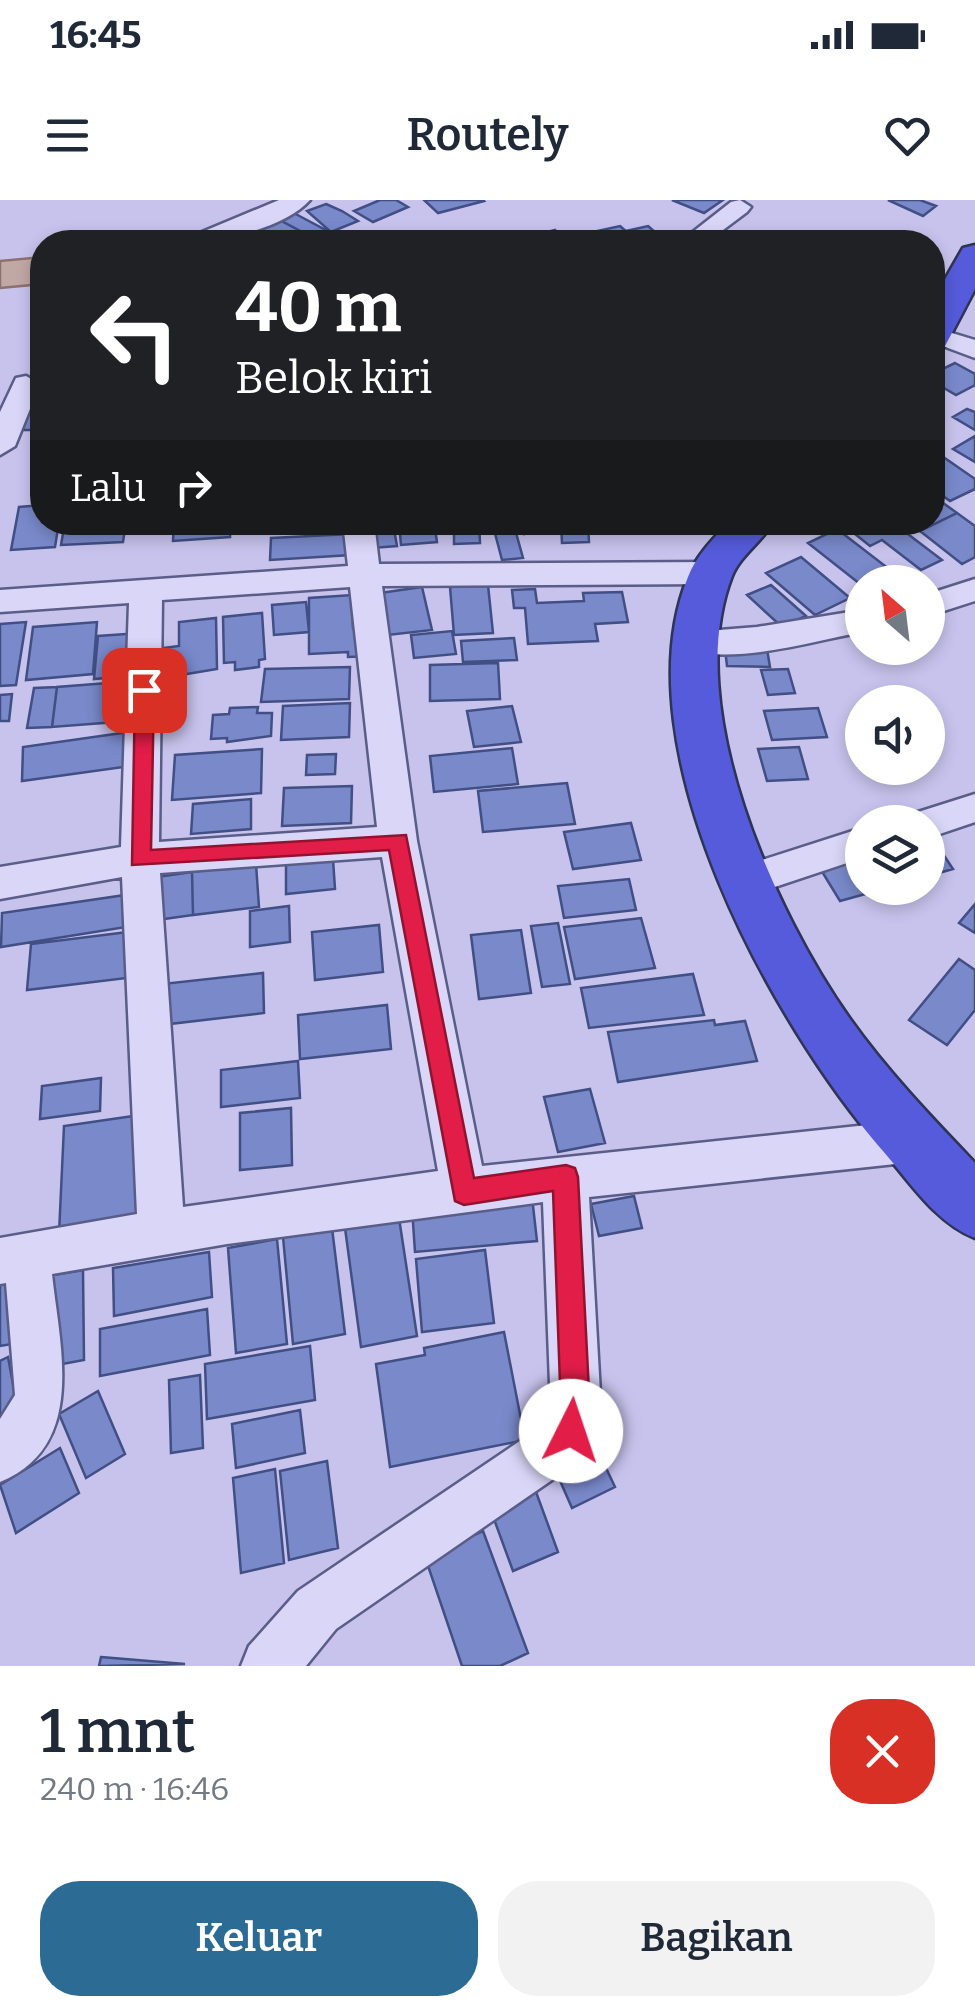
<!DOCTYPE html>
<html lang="id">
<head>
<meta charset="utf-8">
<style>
	:root { --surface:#fff; --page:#f2f2f3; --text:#1f2937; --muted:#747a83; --accent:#2c6b94 }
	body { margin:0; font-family:Bitter,serif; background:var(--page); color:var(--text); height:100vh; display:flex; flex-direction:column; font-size:38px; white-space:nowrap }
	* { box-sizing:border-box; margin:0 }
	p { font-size:32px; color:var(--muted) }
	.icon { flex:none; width:55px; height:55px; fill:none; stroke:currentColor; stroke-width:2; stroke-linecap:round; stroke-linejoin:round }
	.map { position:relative; height:1466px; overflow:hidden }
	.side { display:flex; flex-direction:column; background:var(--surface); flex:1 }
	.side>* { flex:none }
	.guide { position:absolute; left:30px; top:30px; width:915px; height:305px; border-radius:40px; box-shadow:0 5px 15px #0003; background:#202124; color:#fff; overflow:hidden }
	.needle { width:65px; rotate:332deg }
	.controls { position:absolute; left:845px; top:365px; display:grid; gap:20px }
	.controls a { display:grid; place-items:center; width:100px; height:100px; border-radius:50%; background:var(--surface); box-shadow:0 5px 15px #0003; font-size:50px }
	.pin { position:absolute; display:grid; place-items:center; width:85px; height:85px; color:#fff; margin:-42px; border-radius:20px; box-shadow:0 5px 15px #0006 }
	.me { position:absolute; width:110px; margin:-55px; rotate:4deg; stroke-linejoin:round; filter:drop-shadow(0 0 8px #0008) }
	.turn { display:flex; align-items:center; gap:35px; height:210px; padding:0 40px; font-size:45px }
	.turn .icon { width:130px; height:130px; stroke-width:2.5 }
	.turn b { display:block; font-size:70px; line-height:85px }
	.then { display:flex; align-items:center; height:95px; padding:0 40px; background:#0003; gap:20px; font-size:38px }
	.round { display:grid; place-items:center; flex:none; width:105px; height:105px; border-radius:40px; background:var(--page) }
	.summary { display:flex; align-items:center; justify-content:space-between; height:170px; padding:0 40px }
	h1 { font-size:60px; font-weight:600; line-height:75px }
	.action { display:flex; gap:20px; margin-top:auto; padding:20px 40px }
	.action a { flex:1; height:115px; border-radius:40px; background:var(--accent); color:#fff; font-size:40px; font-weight:600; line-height:115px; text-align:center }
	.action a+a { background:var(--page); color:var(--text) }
	.status { display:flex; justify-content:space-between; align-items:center; height:70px; padding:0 50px; background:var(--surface); direction:ltr }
	.status svg { height:28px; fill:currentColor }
	header { display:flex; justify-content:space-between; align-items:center; height:130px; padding:0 40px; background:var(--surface); font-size:45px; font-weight:600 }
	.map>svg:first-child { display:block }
	.water { fill:#c0a8a5; stroke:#8e716c; stroke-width:2.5 }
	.building { fill:#7a89ca; stroke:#414f85; stroke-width:2.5 }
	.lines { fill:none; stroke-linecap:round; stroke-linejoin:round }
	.minor-casing { stroke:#5a5d87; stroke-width:5 }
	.highway-casing { stroke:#2e3454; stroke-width:5 }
	.minor { fill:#d9d6f8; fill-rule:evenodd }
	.highway { fill:#555bda; fill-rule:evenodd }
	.route { fill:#e11d48; stroke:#92132f; stroke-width:2.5 }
</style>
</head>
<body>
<div class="status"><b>16:45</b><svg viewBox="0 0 49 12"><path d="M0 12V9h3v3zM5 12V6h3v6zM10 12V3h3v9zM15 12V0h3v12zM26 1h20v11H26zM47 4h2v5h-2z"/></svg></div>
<header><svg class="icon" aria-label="menu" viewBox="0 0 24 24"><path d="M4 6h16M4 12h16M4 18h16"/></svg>Routely<svg class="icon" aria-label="heart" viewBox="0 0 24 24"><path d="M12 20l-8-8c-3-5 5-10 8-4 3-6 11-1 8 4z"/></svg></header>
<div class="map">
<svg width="975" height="1466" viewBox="0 0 975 1466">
	<rect width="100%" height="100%" fill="#c7c3ed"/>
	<!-- water -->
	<path class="water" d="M42,57V84L0,88V61Z"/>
	<!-- building -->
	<path class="building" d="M380,0H396L408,7L373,22L354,11Z
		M424,0H483L484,1L438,13Z
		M672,0H723L704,13Z
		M888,0H920L936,6L923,16Z
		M326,4L342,11L358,21L331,32L307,11Z
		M290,11L335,35L321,42L276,18Z
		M276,18L317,40L287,42L258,27Z
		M620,26L638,42H604L593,32Z
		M648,26L663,39L638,42L626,31Z
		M555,30L567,42L531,41L537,40L533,36Z
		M955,163L975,174V185L956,195L932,181V174Z
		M29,208H42V230H21Z
		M967,209L975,212V230L953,217Z
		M975,236V262L953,249Z
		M939,254L975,279V289L950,301L932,288V257Z
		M932,295L957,313L920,331L908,322H932Z
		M42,305V322H59L55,347L11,350L19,307Z
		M957,313L975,326V357L962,364L920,331Z
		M65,322H126L123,342L61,345Z
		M174,322H231L230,337L173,341Z
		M399,322H434L437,342L401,345Z
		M454,322H479L480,343L454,344Z
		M492,322H513L523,358L502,360Z
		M519,322H551L554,329L524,334Z
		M840,322H892L942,360L921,370L882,340L870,346Z
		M561,323H588L589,342L562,343Z
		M394,329L397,346L372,348L369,332Z
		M837,329L889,369L860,384L808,343Z
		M351,334V355L270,360L271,338Z
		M801,357L850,398L815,415L766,373Z
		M488,385L493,433L454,435L450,387Z
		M771,385L806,416L782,427L747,395Z
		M422,387L432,430L388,435L380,393Z
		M535,389L537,403L584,401L583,393L622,392L628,422L595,424L598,441L528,444L525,408H514L512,390Z
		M352,395L353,428L372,427L373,456L348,457V452L309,454V398Z
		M306,402L309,432L274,435L272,405Z
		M262,413L265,459L259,460V467L235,470V462L224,463L223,417Z
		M216,418L217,469L163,478V448L179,446V422Z
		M26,422L16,485L0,486V424Z
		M97,422L93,474L26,480L33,427Z
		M452,431L456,454L414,458L411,435Z
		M140,433L138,475L94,479L98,436Z
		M514,438L517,460L463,462L461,441Z
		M725,449H767L770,467L727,466Z
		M498,463L500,499L430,501V465Z
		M350,467L349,499L261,502L265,469Z
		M788,469L795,493L768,495L761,470Z
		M120,482L116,522L52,527L57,487Z
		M57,487L52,527L27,528L34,488Z
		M12,494L9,521H0V495Z
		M350,503L349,537L281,540L283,506Z
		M512,506L521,542L474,547L467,511Z
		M258,507L257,513H272L271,536L227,542V538L211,539L213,515L229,514L230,508Z
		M818,508L827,537L772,540L764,511Z
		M136,531L138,565L22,581L23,547Z
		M799,547L808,579L767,581L758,549Z
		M512,548L518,584L434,592L430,556Z
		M262,549L261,593L172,600L175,555Z
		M336,554L335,574L306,575L307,555Z
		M567,583L575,624L483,632L478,591Z
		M352,586L351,623L282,626L284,588Z
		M251,599V629L191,634L193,604Z
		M631,623L641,660L573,669L564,632Z
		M933,639L953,669L928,676V640Z
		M862,658V688H887L840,701L821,670Z
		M333,659L335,689L286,694V664Z
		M256,664L259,707L193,715L192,672Z
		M192,672L193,715L157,720V677Z
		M629,679L636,710L564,718L558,686Z
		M125,695L126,727L1,747L2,713Z
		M975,704V733L959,723Z
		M289,706L290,742L250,747V711Z
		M641,718L655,768L575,779L564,727Z
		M558,723L570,784L542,787L531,726Z
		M379,725L383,772L315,780L312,732Z
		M521,730L531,793L479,799L471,735Z
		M128,732L127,778L27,790L31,744Z
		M959,759L975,770V810L947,845L909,820Z
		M263,773L264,813L161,825L162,784Z
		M693,774L704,815L589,828L581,788Z
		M387,805L391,849L300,859L298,815Z
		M714,820L715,825L745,821L757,861L618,882L608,832Z
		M298,861L300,898L221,907V870Z
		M101,878L100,911L40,919L42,886Z
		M590,889L605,943L558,952L544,897Z
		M291,908L292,965L240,970V913Z
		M147,914V1020L59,1034L64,926Z
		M634,996L642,1028L599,1036L591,1004Z
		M532,997L537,1041L415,1052L412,1008Z
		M399,1018L417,1136L361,1147L345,1028Z
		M332,1028L345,1134L293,1144L283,1037Z
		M277,1039L287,1144L236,1153L228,1048Z
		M485,1050L494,1123L422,1132L416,1059Z
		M209,1052L212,1097L114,1116L113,1068Z
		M83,1070L84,1160L41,1168L42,1077Z
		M14,1071L12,1144L0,1146V1074Z
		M207,1109L210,1155L100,1176V1129Z
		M504,1132L525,1240L390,1267L376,1164L425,1155L424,1148Z
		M310,1146L315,1200L207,1219L205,1164Z
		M8,1157L18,1211L0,1217V1161Z
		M200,1175L203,1248L171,1253L169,1180Z
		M98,1191L125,1254L86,1278L59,1214Z
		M300,1210L305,1253L236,1268L232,1224Z
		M596,1247L615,1287L572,1308L554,1267Z
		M60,1248L79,1293L16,1333L0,1285Z
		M327,1261L338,1348L289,1360L280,1271Z
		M275,1269L284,1363L241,1373L233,1278Z
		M532,1281L558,1352L513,1371L487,1300Z
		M483,1331L528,1453L500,1466H462L425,1357Z
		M101,1457L185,1464L99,1466Z"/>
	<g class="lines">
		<!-- minor casing -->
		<g class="minor-casing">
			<path id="minor" d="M279,0H310C284,29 215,44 178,42Z
				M740,0L751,7L747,12L707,42H680L731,2Z
				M932,127L975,140V158L932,142Z
				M26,176L40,184L15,246L0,255V212L16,178Z
				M343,322H374L379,364L711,362L722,365L727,373L722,381L711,384L382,386L417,641L482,966L914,920L930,926L936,941L930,956L914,962L589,997L601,1211L581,1260L336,1429L306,1466H241L249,1446L298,1391L545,1224L551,1210L543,1002L227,1044L52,1074C60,1148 87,1246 0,1282V1219L15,1195L6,1083L0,1084V1038L137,1014L122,677L0,699V667L121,647L129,403L0,412V390L348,366ZM350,387L377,627L159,642L162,400ZM382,657L438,971L183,1007L160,673Z
				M975,379V401L928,416V394Z
				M862,410V432C808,442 737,465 682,449L677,441L682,433L757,427Z
				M975,594V622L928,638V622H909L915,613Z
				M862,628V658L745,697L731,692L726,681L731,670Z"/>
		</g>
		<!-- highway casing -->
		<g class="highway-casing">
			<path id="highway" d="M975,45V89L945,146L932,149V102L963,48Z
				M729,322H774C762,341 740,356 732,376C681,506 775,713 850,819C887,871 931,917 975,963V1038C936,1023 910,982 883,951C773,825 619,547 688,377C696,356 713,339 729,322Z"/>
		</g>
		<!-- minor -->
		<use href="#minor" class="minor"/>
		<!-- highway -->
		<use href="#highway" class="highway"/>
	</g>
	<!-- route -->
	<path class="route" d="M144,483L154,490L151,650L406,635L474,978L566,965L575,968L578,977L590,1211L581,1241L571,1246L561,1241L556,1231L561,1211L553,991L464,1005L455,1001L389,650L132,665L135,490Z"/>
</svg>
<div class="controls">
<a><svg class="needle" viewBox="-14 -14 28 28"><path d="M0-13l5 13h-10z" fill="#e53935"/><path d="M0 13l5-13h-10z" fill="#747a83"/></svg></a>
<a><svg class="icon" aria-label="sound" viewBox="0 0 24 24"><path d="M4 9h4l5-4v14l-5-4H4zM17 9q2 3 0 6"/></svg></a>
<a><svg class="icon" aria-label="layers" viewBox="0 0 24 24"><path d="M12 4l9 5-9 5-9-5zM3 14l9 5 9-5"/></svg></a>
</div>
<div class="pin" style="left:144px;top:490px;background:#d93025"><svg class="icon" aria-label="arrive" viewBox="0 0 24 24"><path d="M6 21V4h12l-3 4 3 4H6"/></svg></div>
<svg class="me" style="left:571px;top:1231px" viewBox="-20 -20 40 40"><circle r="19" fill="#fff"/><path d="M0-13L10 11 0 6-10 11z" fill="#e11d48"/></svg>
<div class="guide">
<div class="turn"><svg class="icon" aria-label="left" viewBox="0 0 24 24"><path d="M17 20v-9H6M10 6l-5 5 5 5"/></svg><div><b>40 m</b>Belok kiri</div></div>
<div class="then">Lalu<svg class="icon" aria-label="right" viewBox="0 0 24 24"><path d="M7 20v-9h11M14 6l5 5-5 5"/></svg></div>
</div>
</div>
<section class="side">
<div class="summary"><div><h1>1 mnt</h1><p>240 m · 16:46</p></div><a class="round" style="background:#d93025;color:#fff"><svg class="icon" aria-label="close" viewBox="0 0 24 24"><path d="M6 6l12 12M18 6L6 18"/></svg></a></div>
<div class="action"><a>Keluar</a><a>Bagikan</a></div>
</section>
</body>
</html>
